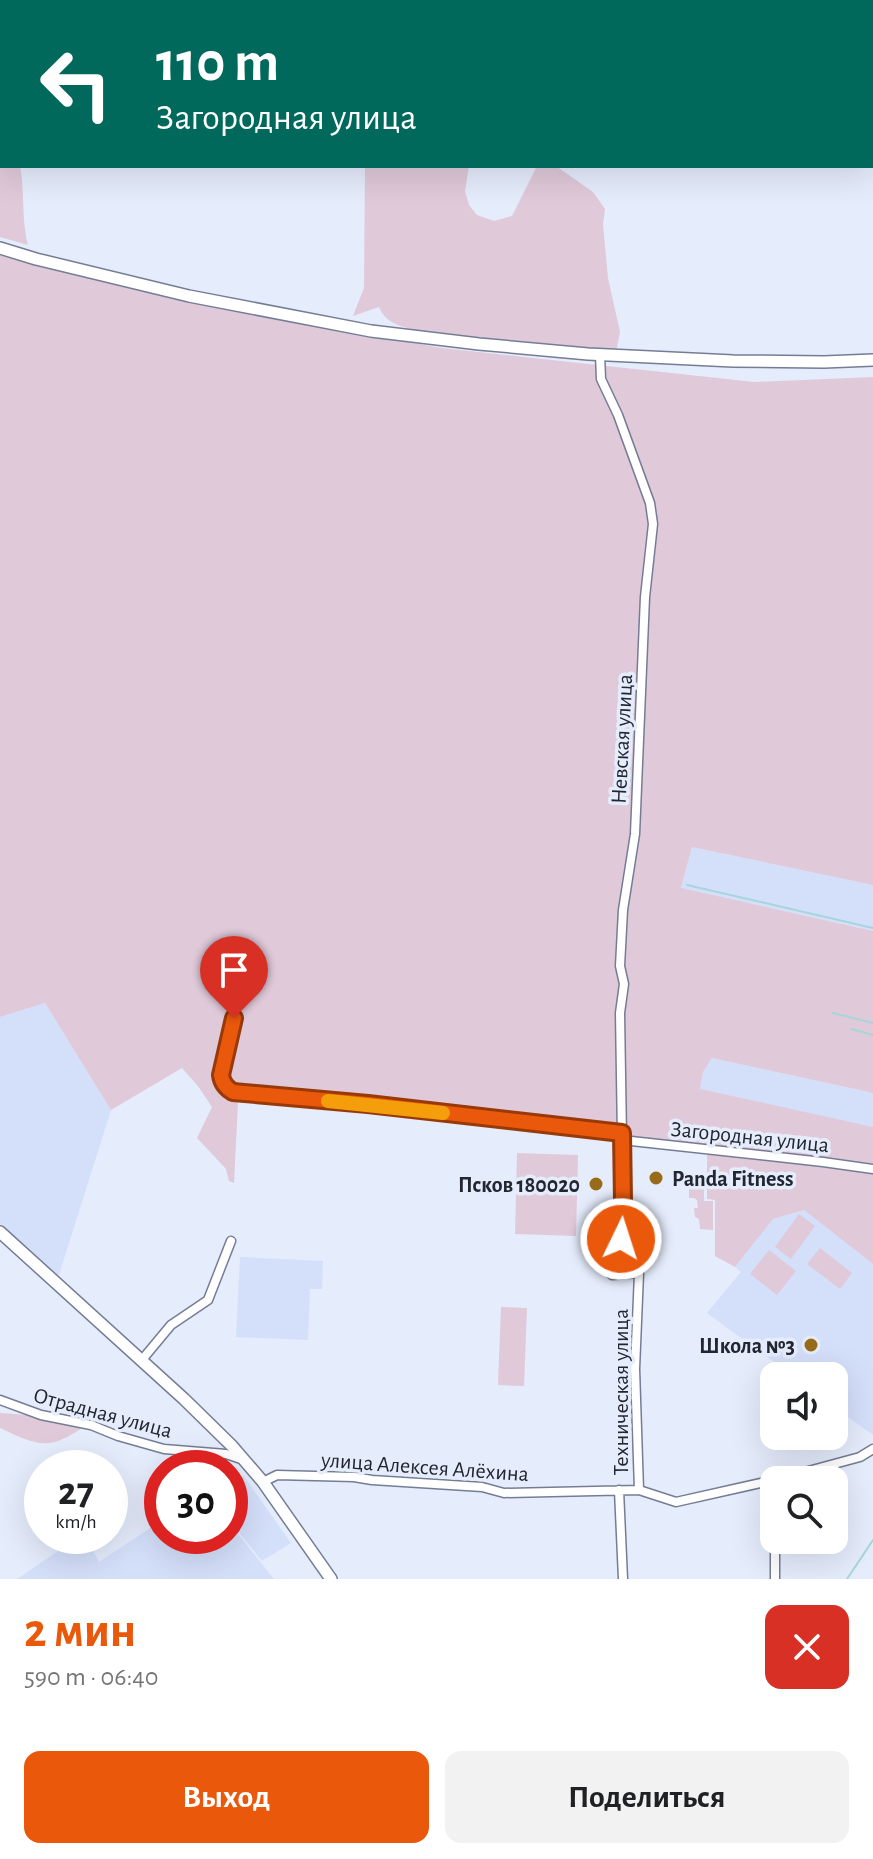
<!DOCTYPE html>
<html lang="ru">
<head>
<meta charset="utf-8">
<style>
	:root { --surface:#fff; --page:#f2f2f2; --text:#202124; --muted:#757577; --accent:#ea580c }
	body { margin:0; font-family:"Alegreya Sans",sans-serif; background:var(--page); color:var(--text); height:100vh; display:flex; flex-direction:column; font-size:30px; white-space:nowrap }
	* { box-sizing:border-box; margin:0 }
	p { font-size:26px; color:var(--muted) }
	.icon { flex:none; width:44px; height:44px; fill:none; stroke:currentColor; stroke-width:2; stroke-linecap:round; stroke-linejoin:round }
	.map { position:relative; height:1579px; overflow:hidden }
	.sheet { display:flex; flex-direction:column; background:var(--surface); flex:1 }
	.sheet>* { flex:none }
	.guide { position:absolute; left:0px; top:0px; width:874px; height:168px; box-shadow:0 8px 32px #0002; background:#00695c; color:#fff; overflow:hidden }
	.controls { position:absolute; left:760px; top:1362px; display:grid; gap:16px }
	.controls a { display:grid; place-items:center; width:88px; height:88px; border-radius:16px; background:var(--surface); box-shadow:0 8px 32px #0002; font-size:40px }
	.speed { position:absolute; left:24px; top:1450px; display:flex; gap:16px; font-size:40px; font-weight:700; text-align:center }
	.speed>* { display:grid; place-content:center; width:104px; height:104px; border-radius:50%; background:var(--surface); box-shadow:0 8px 32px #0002; line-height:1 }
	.speed small { font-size:20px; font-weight:400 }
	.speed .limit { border:12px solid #d22; background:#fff; color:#111 }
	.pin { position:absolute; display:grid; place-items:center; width:68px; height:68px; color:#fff; margin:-82px -34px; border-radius:50% 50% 50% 0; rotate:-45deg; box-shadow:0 0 8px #0007 }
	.pin .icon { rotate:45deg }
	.me { position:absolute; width:88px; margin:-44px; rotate:4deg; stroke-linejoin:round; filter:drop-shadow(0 0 6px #0008) }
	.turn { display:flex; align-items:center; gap:28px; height:168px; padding:0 24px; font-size:36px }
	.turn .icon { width:104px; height:104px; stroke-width:2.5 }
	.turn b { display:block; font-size:56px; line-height:68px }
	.round { display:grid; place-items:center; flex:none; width:84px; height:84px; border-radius:16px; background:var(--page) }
	.overview { display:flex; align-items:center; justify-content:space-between; height:136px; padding:0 24px }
	h1 { font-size:48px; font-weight:600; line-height:60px; color:var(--accent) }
	.cta { display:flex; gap:16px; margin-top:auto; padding:16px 24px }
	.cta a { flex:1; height:92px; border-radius:16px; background:var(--accent); color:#fff; font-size:32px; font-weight:600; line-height:92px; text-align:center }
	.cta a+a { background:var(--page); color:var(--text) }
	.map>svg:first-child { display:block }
	.built { fill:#d4dffa }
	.green { fill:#e0c9d9 }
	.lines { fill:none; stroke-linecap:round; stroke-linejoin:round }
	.stream { stroke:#a6d6da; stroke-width:2 }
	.street-casing { stroke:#747d95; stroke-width:11 }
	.secondary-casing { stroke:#747d95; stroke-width:14 }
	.street { stroke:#fff; stroke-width:8 }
	.secondary { stroke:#fff; stroke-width:11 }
	.route-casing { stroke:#983908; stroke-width:20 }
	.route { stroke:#ea580c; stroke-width:14 }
	.slow { stroke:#f59e0b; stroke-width:14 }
	.poi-dot { fill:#986b1a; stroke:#e5ecfc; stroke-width:3 }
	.labels { text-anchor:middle; stroke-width:7; stroke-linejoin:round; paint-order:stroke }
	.street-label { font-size:22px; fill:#222630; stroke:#e5ecfc }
	.poi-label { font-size:22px; font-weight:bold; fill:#222630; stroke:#e5ecfc; text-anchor:end }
</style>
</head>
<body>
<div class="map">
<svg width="873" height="1579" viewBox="0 0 873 1579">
	<rect width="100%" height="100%" fill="#e5ecfc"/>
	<!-- built -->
	<path class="built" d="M692,847L873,885V931L681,889Z
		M45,1003L111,1110L58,1278L0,1226V1017Z
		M712,1058L873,1093V1127L700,1090L703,1072Z
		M804,1210L873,1264V1435L834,1407V1376H793L707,1313L741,1272L735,1267L773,1219Z
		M240,1257L323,1261L322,1289H310L308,1340L236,1337Z
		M243,1475L291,1543L262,1561L230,1521V1489Z
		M162,1520V1536H230V1524L274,1579H17L80,1536H85L99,1562Z"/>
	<!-- green -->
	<path class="green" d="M0,93L2,94V166H20C25,192 21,219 28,245L0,237Z
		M365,166H469L465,191L469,205L477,215L494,221L512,216L537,166H556L593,192L605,209L603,224L608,278L620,332L616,352L418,331C401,326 386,324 379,307L353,316L364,288Z
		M0,254L282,320L442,348L754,382L873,377V885L692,847L681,888L873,931V1093L712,1058L703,1072L700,1089L873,1127V1264L804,1210L773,1219L735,1267L715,1256V1200L707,1199V1152L626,1142L494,1122L238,1102L234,1183L229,1181L226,1169L197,1138L212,1107L198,1086L182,1068L111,1110L45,1003L0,1017Z
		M517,1153L578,1155L576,1236L515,1234Z
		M692,1185H704V1201H713V1230L700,1229L699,1219L695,1217L694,1208H698L697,1200L694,1198H689V1187Z
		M799,1214L815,1226L791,1259L775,1247Z
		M820,1248L852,1273L840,1289L807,1264Z
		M769,1250L796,1271L777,1295L750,1274Z
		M501,1307L527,1308L524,1386L498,1385Z
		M0,1413L29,1415L85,1426C49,1451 38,1446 0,1428Z"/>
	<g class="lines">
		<!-- stream -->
		<path class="stream" d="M687,885L873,928
			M833,1013L873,1023
			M851,1029L873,1035
			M847,1579L873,1540"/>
		<!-- street casing -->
		<g class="street-casing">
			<path id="street" d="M600,355L601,379L618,415L650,503L653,524L645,597L635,834L623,910L620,966L624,984L620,1013L623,1201L621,1239L613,1264L612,1275L639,1273L635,1369L639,1490
				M234,1014L221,1075C222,1083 226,1088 233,1092L368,1104L622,1133
				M622,1140L823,1162L873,1169
				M141,1361L171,1325L208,1300L231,1241
				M0,1400L41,1415L91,1425L118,1436L164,1449L226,1454L244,1460
				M775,1480L860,1457L873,1449
				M263,1482L277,1475L354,1477L372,1480L482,1487L504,1493L639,1490L676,1502L774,1480
				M619,1490L623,1579
				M775,1579V1540"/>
		</g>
		<!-- secondary casing -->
		<g class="secondary-casing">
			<path id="secondary" d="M0,248L36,259L189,296L371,331L479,344L588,354L733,361L824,362L873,360
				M0,1232L184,1399L232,1446L263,1482L331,1579"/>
		</g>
		<!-- street -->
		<use href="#street" class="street"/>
		<!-- secondary -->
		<use href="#secondary" class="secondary"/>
	</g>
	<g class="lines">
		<!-- route casing -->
		<g class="route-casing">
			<path id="route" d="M234,1018L221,1075C222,1083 226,1088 233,1092L368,1104L622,1133L623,1201L621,1239"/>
		</g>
		<!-- route -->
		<use href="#route" class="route"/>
		<!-- slow -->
		<path class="slow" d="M328,1101L443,1113"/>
	</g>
	<!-- markers -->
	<g class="poi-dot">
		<circle cx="656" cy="1178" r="8"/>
		<circle cx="596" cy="1184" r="8"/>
		<circle cx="811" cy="1345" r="8"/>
	</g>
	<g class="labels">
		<!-- street labels -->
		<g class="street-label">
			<text transform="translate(621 739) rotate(-87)" y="8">Невская улица</text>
			<text transform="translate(750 1136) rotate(6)" y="8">Загородная улица</text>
			<text transform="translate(620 1392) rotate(-90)" y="8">Техническая улица</text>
			<text transform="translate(103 1412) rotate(15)" y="8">Отрадная улица</text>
			<text transform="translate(425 1466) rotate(4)" y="8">улица Алексея Алёхина</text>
		</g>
		<!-- poi labels -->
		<g class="poi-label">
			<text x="672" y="1186" text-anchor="start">Panda Fitness</text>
			<text x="580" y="1192">Псков 180020</text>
			<text x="795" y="1353">Школа №3</text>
		</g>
	</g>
</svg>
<div class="controls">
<a><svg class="icon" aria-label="sound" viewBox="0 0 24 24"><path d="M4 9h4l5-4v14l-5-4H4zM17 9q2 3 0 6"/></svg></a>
<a><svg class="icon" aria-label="search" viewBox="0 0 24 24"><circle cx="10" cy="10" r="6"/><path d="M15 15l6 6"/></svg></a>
</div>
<div class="speed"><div>27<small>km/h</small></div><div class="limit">30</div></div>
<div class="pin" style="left:234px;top:1018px;background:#d93025"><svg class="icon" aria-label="arrive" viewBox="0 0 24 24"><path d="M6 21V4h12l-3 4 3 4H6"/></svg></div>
<svg class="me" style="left:621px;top:1239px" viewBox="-20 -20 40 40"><circle r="17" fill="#ea580c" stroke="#fff" stroke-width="3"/><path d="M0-11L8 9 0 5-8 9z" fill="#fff"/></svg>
<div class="guide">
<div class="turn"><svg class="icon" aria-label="left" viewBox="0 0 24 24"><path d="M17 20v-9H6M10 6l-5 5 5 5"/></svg><div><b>110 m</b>Загородная улица</div></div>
</div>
</div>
<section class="sheet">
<div class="overview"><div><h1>2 мин</h1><p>590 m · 06:40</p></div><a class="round" style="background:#d93025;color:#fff"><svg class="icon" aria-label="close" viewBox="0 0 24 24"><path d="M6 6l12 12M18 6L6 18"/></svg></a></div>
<div class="cta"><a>Выход</a><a>Поделиться</a></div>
</section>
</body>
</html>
